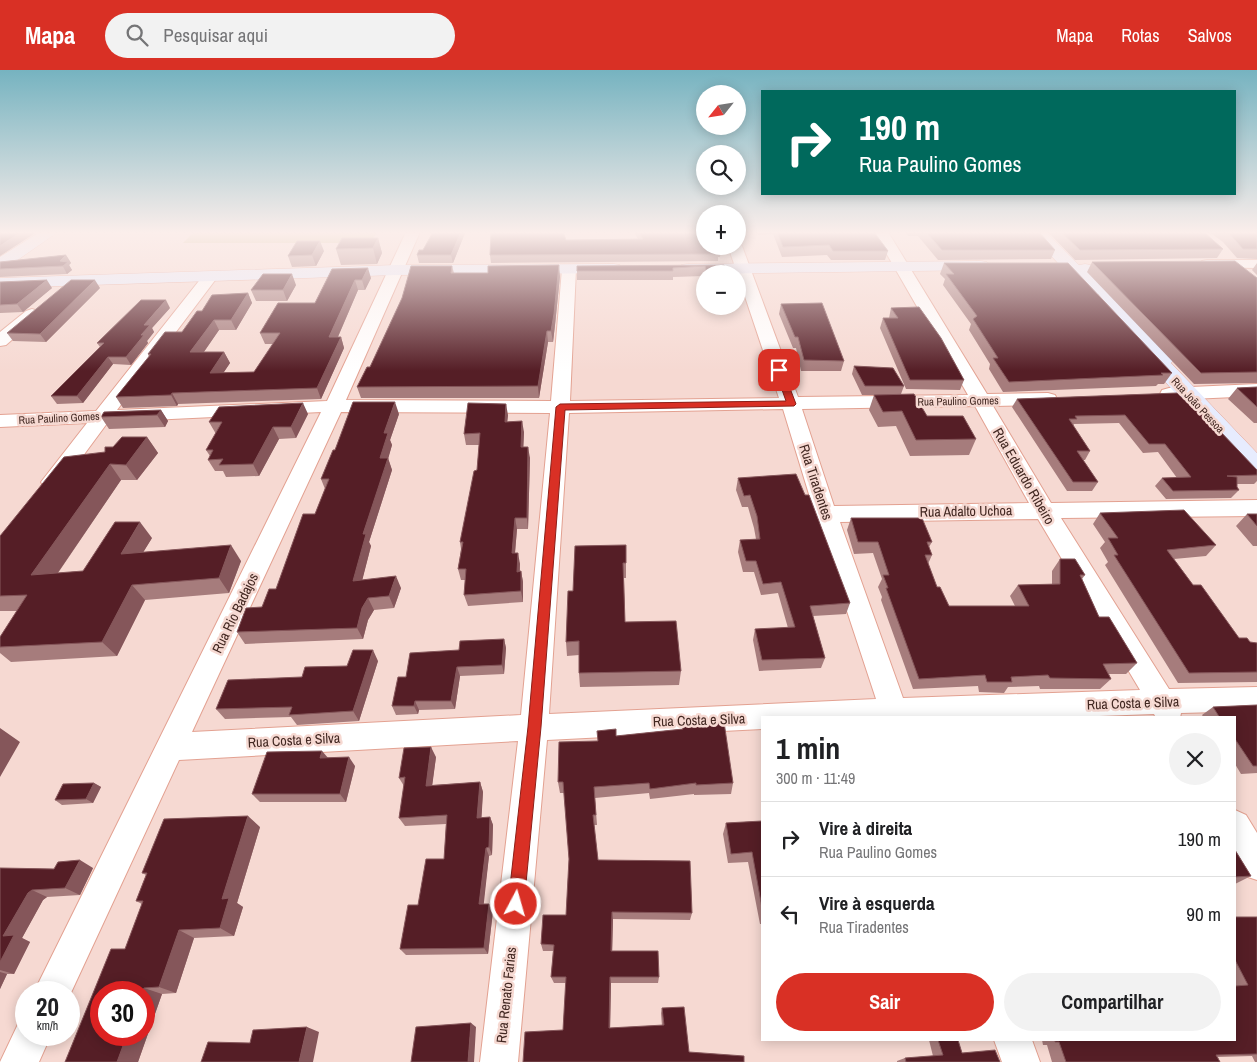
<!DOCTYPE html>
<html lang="pt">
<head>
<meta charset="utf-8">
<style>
	:root { --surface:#fff; --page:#f2f2f2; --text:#202124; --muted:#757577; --line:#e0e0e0; --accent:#d93025 }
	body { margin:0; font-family:"Archivo Narrow",sans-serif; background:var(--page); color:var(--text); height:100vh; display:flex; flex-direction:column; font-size:19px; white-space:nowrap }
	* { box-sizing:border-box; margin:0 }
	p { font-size:16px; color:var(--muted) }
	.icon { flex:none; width:28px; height:28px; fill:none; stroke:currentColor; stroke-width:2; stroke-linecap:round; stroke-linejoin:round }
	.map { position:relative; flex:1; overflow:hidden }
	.sheet { position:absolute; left:761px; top:646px; width:475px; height:325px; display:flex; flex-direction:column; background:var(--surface); border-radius:0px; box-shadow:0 2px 12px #0003 }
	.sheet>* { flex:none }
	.guide { position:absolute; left:761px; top:20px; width:475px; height:105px; border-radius:0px; box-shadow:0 2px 12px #0003; background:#00695c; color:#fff; overflow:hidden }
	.needle { width:32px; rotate:240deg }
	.tools { position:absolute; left:696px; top:15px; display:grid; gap:10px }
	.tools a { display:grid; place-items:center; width:50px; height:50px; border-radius:50%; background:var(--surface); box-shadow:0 2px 12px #0003; font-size:25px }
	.speed { position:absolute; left:15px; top:911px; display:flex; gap:10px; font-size:25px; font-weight:700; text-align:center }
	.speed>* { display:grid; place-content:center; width:65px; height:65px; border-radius:50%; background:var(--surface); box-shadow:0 2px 12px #0003; line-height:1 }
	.speed small { font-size:12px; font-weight:400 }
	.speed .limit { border:8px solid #d22; background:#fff; color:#111 }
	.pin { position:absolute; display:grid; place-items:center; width:42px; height:42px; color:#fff; margin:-21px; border-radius:10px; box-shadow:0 2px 8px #0006 }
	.me { position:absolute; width:55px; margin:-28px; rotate:6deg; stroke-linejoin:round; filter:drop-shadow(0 0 4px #0008) }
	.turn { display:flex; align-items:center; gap:18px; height:105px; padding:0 15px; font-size:22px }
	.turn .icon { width:65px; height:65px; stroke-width:2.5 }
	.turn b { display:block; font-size:35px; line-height:42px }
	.round { display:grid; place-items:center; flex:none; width:52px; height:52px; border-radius:26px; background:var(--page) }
	.overview { display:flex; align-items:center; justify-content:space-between; height:85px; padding:0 15px }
	h1 { font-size:30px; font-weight:700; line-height:38px }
	.action { display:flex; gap:10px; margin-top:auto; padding:10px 15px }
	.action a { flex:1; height:58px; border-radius:30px; background:var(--accent); color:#fff; font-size:20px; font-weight:700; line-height:58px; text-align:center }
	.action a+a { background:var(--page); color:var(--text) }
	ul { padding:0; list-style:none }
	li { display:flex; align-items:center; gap:15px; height:75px; padding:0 15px; border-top:1px solid var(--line) }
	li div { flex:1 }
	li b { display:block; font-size:19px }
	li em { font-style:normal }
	header { display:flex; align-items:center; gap:30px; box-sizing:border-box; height:70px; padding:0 25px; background:var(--accent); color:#fff }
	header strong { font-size:24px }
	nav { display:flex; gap:28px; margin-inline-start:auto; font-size:18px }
	.search { width:350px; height:45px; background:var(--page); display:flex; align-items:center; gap:12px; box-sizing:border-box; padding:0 18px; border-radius:28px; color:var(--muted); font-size:19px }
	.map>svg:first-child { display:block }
	.green { fill:#c4b375 }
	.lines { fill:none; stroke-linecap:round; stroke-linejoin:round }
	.street-casing { stroke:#e3a191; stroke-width:2 }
	.secondary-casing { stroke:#e3a191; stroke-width:1 }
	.street { fill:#fff; fill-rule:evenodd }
	.secondary { fill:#e7ecfe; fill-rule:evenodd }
	.wall { fill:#a67c7c }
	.shaded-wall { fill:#85565a }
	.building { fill:#551e26; stroke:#85565a }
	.route { fill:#d93025; stroke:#8d1f18 }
	.labels { text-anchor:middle; stroke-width:5; stroke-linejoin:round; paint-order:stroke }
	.far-street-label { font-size:11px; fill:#422822; stroke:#f6d9d2 }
	.street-label { font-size:14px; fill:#422822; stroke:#f6d9d2 }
</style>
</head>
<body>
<header>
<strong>Mapa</strong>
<div class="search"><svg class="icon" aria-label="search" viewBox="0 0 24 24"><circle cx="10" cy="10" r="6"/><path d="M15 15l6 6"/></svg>Pesquisar aqui</div>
<nav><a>Mapa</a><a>Rotas</a><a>Salvos</a></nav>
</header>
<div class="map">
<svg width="1257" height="992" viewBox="0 0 1257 992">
	<rect width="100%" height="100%" fill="#f6d9d2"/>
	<!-- green -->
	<path class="green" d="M194,162H377L370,173H183Z"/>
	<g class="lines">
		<!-- street casing -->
		<g class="street-casing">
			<path id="street" d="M406,162H420L346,330L551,331L562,199L564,196H574L576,199L570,331L779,328L728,176H738V172L742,176L798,327L968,325L874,162H888L987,324L1048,323L1055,325L1057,329L1055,333L1048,335L993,336L1051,433L1257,430V446L1061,448L1169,619L1257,617V641L1181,643L1180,648H1156L1154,644L1044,648H762V659L547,670L518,992H480L518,671L179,690L69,927V922H34L321,342L108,352L60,417L52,419L44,417L41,412L87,353L0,357V345L96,341L206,202H216L219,205L117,340L327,331ZM975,336L1029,433L834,436L802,339ZM783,339L815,444L876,629L549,644L569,343ZM341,342L550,343L521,645L192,662ZM1038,449L1140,620L903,628L840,452Z
				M1207,190H1257V198L1202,197L1200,194L1202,191Z
				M32,239L38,241L40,244L38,247L6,275L0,276V262L26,241Z
				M1257,314V326L1169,330L1162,328L1160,324L1162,320L1169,318Z
				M1235,740L1246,745L1257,763V810L1245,806L1235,787Z
				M26,948V965H51L39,992H0L19,952Z
				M994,970H1032L1040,992H1002Z"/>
		</g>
		<!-- secondary casing -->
		<g class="secondary-casing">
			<path id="secondary" d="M40,162H58L6,198L0,199V187Z
				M1029,162H1046L1079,195L1085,194L1091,195L1173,284L1176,288L1171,293L1257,383V405L1248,403L1138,282L1135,278L1138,274L1142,273L1098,224H1087Z
				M981,191L987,192L990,196L987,200L687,204L681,203L678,199L681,195L687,194Z
				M614,194L620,195L623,199L620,203L396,205L0,218V208L396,195Z"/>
		</g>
		<!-- street -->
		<use href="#street" class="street"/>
		<!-- secondary -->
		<use href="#secondary" class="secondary"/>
	</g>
	<!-- wall -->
	<path class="wall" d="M433,162H563L566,170L638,169L634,162H705L721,179L720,187H718V191L491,193L490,185L491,162L465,163L453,193H419L417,185L423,180Z
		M756,162H874L888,181L885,190H831L827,185L782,187L773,164L758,165Z
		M905,162H1039L1055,180L1051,189L938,190L918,166H908Z
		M1048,162H1204L1223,179L1217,188L1075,190Z
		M1204,162H1257V189L1237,188L1223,172L1212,164Z
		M378,168L382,183L377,194L341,195L336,179Z
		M324,181L316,196L292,197L288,186Z
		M66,185L71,193L69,195L72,200L67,204L0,207V192Z
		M1092,192L1257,208V313L1194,314L1087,202Z
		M944,193L1172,303L1164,314H1158L1156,316L1003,322L989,299L990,294L969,260L971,254L943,215L945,209L940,204Z
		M1257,193V205L1252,200Z
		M724,195L727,204H705V208L704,206L673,207V210H577V201Z
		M452,196L454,203L560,206L555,255L553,272H548L539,328H361L357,317Z
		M332,199L371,208L365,220H358L338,267H341L344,278L321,329L178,334L177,336L123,338L116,327L149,287L148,284L182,262L202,241L248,223L252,233L236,260H219L204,282H224L230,293L223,303L254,302L273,274H265L260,263L315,233Z
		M0,212L52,218L23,242L0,243Z
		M296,215L287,231H256L251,220Z
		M100,218L46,272L13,271L7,263Z
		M781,234L844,291L841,301H801L796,278H793L779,244Z
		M170,238L152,258L154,262L147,271L148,273L131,295L113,294L83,333L57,334L51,326L100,277L97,273Z
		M891,238L964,310L960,320L906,319L880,258L883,248H889Z
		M854,296L904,316L901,324L927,346L976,369L969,385L910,386L896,356L878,357L869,340L874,325H862L852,304Z
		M1257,317V353H1254L1228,329L1237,318Z
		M1177,323L1257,400V411L1254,414H1237V417L1239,420L1231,428L1166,429L1155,416L1162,408H1177L1158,382L1143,383L1119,353L1074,354L1073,356L1090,381L1085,390H1083L1098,412L1092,421H1067L1012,337L1017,329Z
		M161,340L168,351L165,357L109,359L101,347Z
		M308,344L296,368L279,369L259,406L226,407L223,401H215L208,390L210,386L206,380L216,364L209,352Z
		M399,344L390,370L392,375L388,388L392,400L369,472L371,476L362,510L401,518L394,538L374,540L368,550L363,569L245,574L237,562L262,537L276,519L315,444L325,419L321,409L335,380Z
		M508,345L507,352L524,362L523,377L530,388L528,459H517L515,483L520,494V501H521L523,512V532L468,536L464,525L466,510H461L458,499L461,479L460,472L477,400L479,375H466L464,364Z
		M147,367L158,383L137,410H121L58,503L83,501L152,468L143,482L241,491L229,523L145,530L117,586L11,592L0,583V567L17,541H0V466L105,382L113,377Z
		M738,408L850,533L846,544L813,546L825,588L821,598L759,601L753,570L755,559L788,558L778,523L761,525L754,502H743L738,482L740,470L756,469L754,458L748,437H742L736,420Z
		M1100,443L1216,475L1206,486L1174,489L1193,515L1239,568L1250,572L1257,573V612L1178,613L1105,495L1108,492L1100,478L1105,472L1093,454Z
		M1247,444H1257V476H1253L1236,456Z
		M851,448L932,472L929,477L932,485L928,494L937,517L949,536H1015L1010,526L1018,515L1052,514V501L1060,489L1085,505L1082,509L1099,547L1137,593L1126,604H1109L1111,609L1100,619H1040L1039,616L1008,617L1004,623L979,622L978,616L913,619L881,530L882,527L878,517L882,509L873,483L854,484L847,460Z
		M626,475V508H624L625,552L681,601L679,615L580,617L579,603V585L567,586L566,572L573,521Z
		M504,569L506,578L504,604L460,606L455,639L419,640L418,644L396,645L392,636L406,607L459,580Z
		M378,591L359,651L297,655L291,647L225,649L216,639L302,607L347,596Z
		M1257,635V703L1241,704L1235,694V648H1204L1202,645L1213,637Z
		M682,654L733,713L731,724L694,725V724L650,729L649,723L595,728L597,755H594L598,790L692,843L690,850L613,849L612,881L659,907L658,913H611L610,958L662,956L661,943L662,938L689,982L563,960L566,913H554L551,907L553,881H543L541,874L566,845L569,789L564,723H560L558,712L598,671L616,666L682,659Z
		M436,687L432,715L480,712L483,722L481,748L490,747L493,755L492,785L489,786L483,834L493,841L488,884L406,885L400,879L418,835L444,789L446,754L405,756L399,748L404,716L399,708Z
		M328,688L355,696L346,732H260L252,724Z
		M94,713L101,717L93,733L62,735L55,730Z
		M762,751V854H760L748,792L728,793L723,764L726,753Z
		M260,757L237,833L243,837L234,866L194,868L176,923L162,924L138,992H65L125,879L142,834L136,831L146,805L142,803Z
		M1235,780L1251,806L1235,814Z
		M0,798L54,799L93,798L80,825L47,827L43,830L22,868L30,872L14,904H7L0,919Z
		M1235,847H1257V992H1255L1252,986L1218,987L1220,992H1052L1047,975H1043L1042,970H1235Z
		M929,970H958L962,983L1000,992H897V991L905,988L933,986Z"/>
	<!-- shaded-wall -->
	<path class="shaded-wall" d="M21,162H37L0,186V176Z
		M461,162H465V163L453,193L451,185Z
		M378,168L382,183L377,194L373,178Z
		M320,171L324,181L316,196L312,185Z
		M66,185L71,193L69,195L72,200L67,204L60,191Z
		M559,195L560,206L555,255L553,272L551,261Z
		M368,198L371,208L365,220L362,210Z
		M292,204L296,215L287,231L283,220Z
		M47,210L52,218L23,242L17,234Z
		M95,210L100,218L46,272L40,264Z
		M355,210L358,220L333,278L329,267Z
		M248,223L252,233L236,260L231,250Z
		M166,230L170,238L152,258L154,262L147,271L148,273L131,295L126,287L141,265L144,255Z
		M214,250L219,260L196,293L190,282Z
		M547,261L548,272L539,328L538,316Z
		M341,267L344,278L321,329L317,318Z
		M224,282L230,293L216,314L210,303Z
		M108,287L113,294L83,333L77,326Z
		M172,323L178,334L177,336L171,325Z
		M395,332L399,344L390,370L392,375L387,393L388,388L392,400L369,472L371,476L359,523L353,511L380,388L384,363Z
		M303,333L308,344L296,368L291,357Z
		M506,334L508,345L506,363L505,352Z
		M161,340L168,351L165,357L157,345Z
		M522,351L524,362L523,388L521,377Z
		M273,357L279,369L259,406L253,394Z
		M147,367L158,383L137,410L126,395Z
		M528,377L530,388L528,459L527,448Z
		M110,394L121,410L46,520L31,505Z
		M515,448L517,459L514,494L512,483Z
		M140,452L152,468L133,499L121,484Z
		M231,475L241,491L229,523L219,508Z
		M518,483L520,494L519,513L517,502Z
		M521,501L523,512V532L521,521Z
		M396,506L401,518L394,538L389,526Z
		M132,515L145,530L117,586L102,572Z
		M368,528L374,540L368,550L363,569L357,558L362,538Z
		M504,569L506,578L504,604L502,595Z
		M373,580L378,591L359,651L353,641Z
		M457,597L460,606L455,639L451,631Z
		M415,631L419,640L418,644L414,636Z
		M0,658L20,672L0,707Z
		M431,677L436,687L431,725L426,716Z
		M322,681L329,689L320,688Z
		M349,687L355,696L346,732L340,724Z
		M480,712L483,722L481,757L477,748Z
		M94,713L101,717L93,733L86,729Z
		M248,746L260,757L237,833L243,837L234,866L220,858L222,829Z
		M490,747L493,755L492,785L489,777Z
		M486,778L489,786L483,841L479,834Z
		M80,790L93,798L80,825L65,818Z
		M32,820L47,827L43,830L22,868L30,872L14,904L0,900V892L3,866L28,823Z
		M489,834L493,841L488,884L484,878Z
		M612,842L613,849L612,888L611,881Z
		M179,860L194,868L176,923L159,917Z
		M0,902L7,904L0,919Z
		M610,907L611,913L610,963L609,958Z
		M144,918L162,924L138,992H117L127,965H144V922H142Z
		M471,953L476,957L474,992H468Z
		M307,957L319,962L313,992H299Z"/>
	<!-- building -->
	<path class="building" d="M0,162H21L0,176Z
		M433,162H461L451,185H417L419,180H423Z
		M491,162H563L566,170L643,169L639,162H705V176H720L721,179H717L718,184L490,185Z
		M777,162H874L888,181H833L829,175L783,177Z
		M926,162H1039L1055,180H942Z
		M1061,162H1204L1223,179L1080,180Z
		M1228,162H1257V179H1243Z
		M342,168H378L373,178L336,179Z
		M297,171H320L312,185L288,186Z
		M66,185L60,191L68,192L63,196L0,199V192Z
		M1235,191L1257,208V302L1201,303L1092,192Z
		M944,193H1068L1172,303H1161L1163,305L1009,312L993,288H998L973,249L977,246L946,204H954Z
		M559,195L554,244L551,261H547L538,316L357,317L367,297H370L402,228L411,196H452L451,203H488V196Z
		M724,195L727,203L707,204L705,196L673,198V201H577V196Z
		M368,198L362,210H355L329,267H341L317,318L172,323L171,325L116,327L151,284H148L165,262H182L197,241H202L212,225L248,223L231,250H214L190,282H224L210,303L254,302L280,263H260L278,233H315L332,199Z
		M263,204H292L283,220H251Z
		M47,210L17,234L0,235V212Z
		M71,210H95L40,264L7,263Z
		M141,230H166L144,255H150L141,265H144L126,287H108L77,326H51L104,273H97Z
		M822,233L844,291L804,290L798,267H795L781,234Z
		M919,237L941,268L964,310H910L883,248H898L891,238Z
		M854,296L893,298L904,316H865Z
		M1257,317V337L1237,318Z
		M1177,323L1195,340H1200L1257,400V405L1227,406L1237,407V417L1239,420L1173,421L1162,408L1191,407L1165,374H1149L1125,345L1075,346L1077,349H1069L1090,381H1077L1098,412H1073L1017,329Z
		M914,324L927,346H963L976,369L916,370L902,341L883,342L874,325Z
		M353,332H395L384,363H388L380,388H388L363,464H366L353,511L396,506L389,526L368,528L362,538L357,558L237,562L246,538L262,537L269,519H276L303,444H315L329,409H321L333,380H335Z
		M303,333L291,357H273L253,394L219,395L223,389L208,390L213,380H206L222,352H209L219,337Z
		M468,333L506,334L505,352L522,351L521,377H528L527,448H515L512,483H518L517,502L521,501V521L464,525L466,499H458L463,472H460L474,401L477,400L480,363L464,364Z
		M161,340L157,345L101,347L104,342Z
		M122,367H147L126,395L110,394L31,505L83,501L115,452H140L121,484L231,475L219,508L132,515L102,572L0,577V567L27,525L0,526V466L64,387L105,382V377H113Z
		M796,404L805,425H809L850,533L810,536L825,588L762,590L755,559L795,557L781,512L763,514L756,491H746L740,470L760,469L757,446L750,425L744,426L738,408Z
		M1184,440L1216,475L1167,480L1193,515H1201L1239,568H1247L1250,572L1257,573V602L1189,603L1114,485H1118L1108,468H1118L1100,443Z
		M1247,444H1257V456Z
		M851,448H922L932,472H927L932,485H925L937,517H940L949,536H1029L1018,515L1060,514V489H1075L1085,505H1080L1099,547H1109L1137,593L1103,594L1111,609L1050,608L1048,605L1011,607L1012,612H987L985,605L919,609L886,518H888L883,505H889L878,472H858Z
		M626,475V493H623L625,552L676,551L681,601L579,603V571L566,572L568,521H573L575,476Z
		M504,569L502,595L457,597L451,631H415L414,636H392L398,607H406L410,583L459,580L460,571Z
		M353,580H373L353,641L289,645L292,637L216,639L228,610L302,607L305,597L347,596Z
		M1257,635V696H1253L1235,669V648H1220L1213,637Z
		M724,652L733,713L696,715V713L650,719L649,713L594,717L596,745H593L598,790L690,791L692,843L612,842L611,881H658L659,907H610L609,958L664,955L662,938L684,937L689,982L744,986V992H523L525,962L563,960L566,907H551L554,875L541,874L543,845H566L569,789L563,712H558L559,672L598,671L597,661L616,659V666L683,659L682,654Z
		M431,677L426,716L480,712L477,748L490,747L489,777L486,778L479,834H489L484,878L400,879L408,835H418L426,789H444L447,745L399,748L405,707L399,708L404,678Z
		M322,681L320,688L349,687L340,724H252L267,682Z
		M94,713L86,729L55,730L63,714Z
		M248,746L222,829L229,828L220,858L179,860L159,917L144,918L142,922H101V965H127L117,992H65L111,879H125L143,831H136L147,803H142L164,749Z
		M762,751V838L752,782L731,784L726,753Z
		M1235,780L1251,806L1235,807Z
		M80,790L65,818L32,820L28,823L3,866L14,865L0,892V798L54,799L58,792Z
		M1235,847H1257V984L1216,985L1220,992H1066L1059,972H1055V970H1235V916L1248,915L1235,890Z
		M471,953L468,992H411L416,957Z
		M307,957L299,992H201L208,972L250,973L253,960Z
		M938,970H958L962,983L995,980L1000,992H906L905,988L943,985Z"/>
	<!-- sky -->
	<linearGradient id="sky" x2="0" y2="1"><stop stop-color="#76b3c0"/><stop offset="0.54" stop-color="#fbeeeb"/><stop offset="1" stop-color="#fbeeeb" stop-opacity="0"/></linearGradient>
	<rect width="1257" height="301" fill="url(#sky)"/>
	<!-- route -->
	<path class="route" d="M779,297L783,300L796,334L794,336L565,340L541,657L524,834L521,840L516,842L510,840L508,834L528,657L556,337L560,334L786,331L775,300Z"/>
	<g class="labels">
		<!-- far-street labels -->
		<g class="far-street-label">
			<text transform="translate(958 331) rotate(-1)" y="4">Rua Paulino Gomes</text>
			<text transform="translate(1198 335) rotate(47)" y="4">Rua João Pessoa</text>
			<text transform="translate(59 348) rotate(-3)" y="4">Rua Paulino Gomes</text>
		</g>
		<!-- street labels -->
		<g class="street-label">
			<text transform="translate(1024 406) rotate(60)" y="5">Rua Eduardo Ribeiro</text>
			<text transform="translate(816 412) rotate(72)" y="5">Rua Tiradentes</text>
			<text transform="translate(966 441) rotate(-1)" y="5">Rua Adalto Uchoa</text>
			<text transform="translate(235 543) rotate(-64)" y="5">Rua Rio Badajos</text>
			<text transform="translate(1133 633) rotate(-2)" y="5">Rua Costa e Silva</text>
			<text transform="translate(699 650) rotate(-2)" y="5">Rua Costa e Silva</text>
			<text transform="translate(294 670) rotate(-3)" y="5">Rua Costa e Silva</text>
			<text transform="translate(506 925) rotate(-84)" y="5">Rua Renato Farias</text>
		</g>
	</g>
</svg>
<div class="tools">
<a><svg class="needle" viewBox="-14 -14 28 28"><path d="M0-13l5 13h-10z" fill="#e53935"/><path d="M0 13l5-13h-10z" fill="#757577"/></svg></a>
<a><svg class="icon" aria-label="search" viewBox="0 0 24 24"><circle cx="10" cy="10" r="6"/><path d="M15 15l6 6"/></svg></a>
<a>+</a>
<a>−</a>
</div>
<div class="speed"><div>20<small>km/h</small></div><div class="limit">30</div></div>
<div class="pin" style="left:779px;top:300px;background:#d93025"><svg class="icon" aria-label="arrive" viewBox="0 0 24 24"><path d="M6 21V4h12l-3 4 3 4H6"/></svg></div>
<svg class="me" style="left:516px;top:834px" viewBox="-20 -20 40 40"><circle r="17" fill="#d93025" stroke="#fff" stroke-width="3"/><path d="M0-11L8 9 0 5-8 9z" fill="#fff"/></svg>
<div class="guide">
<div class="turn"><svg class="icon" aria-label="right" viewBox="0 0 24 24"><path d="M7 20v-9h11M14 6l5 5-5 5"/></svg><div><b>190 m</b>Rua Paulino Gomes</div></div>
</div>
<section class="sheet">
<div class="overview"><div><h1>1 min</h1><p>300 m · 11:49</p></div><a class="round"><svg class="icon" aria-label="close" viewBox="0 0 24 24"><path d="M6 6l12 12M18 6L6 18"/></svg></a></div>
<ul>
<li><svg class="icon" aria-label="right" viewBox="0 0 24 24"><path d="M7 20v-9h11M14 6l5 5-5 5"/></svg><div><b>Vire à direita</b><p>Rua Paulino Gomes</p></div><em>190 m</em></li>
<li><svg class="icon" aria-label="left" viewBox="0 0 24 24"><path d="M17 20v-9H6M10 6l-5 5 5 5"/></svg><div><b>Vire à esquerda</b><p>Rua Tiradentes</p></div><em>90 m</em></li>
</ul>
<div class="action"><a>Sair</a><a>Compartilhar</a></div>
</section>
</div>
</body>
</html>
